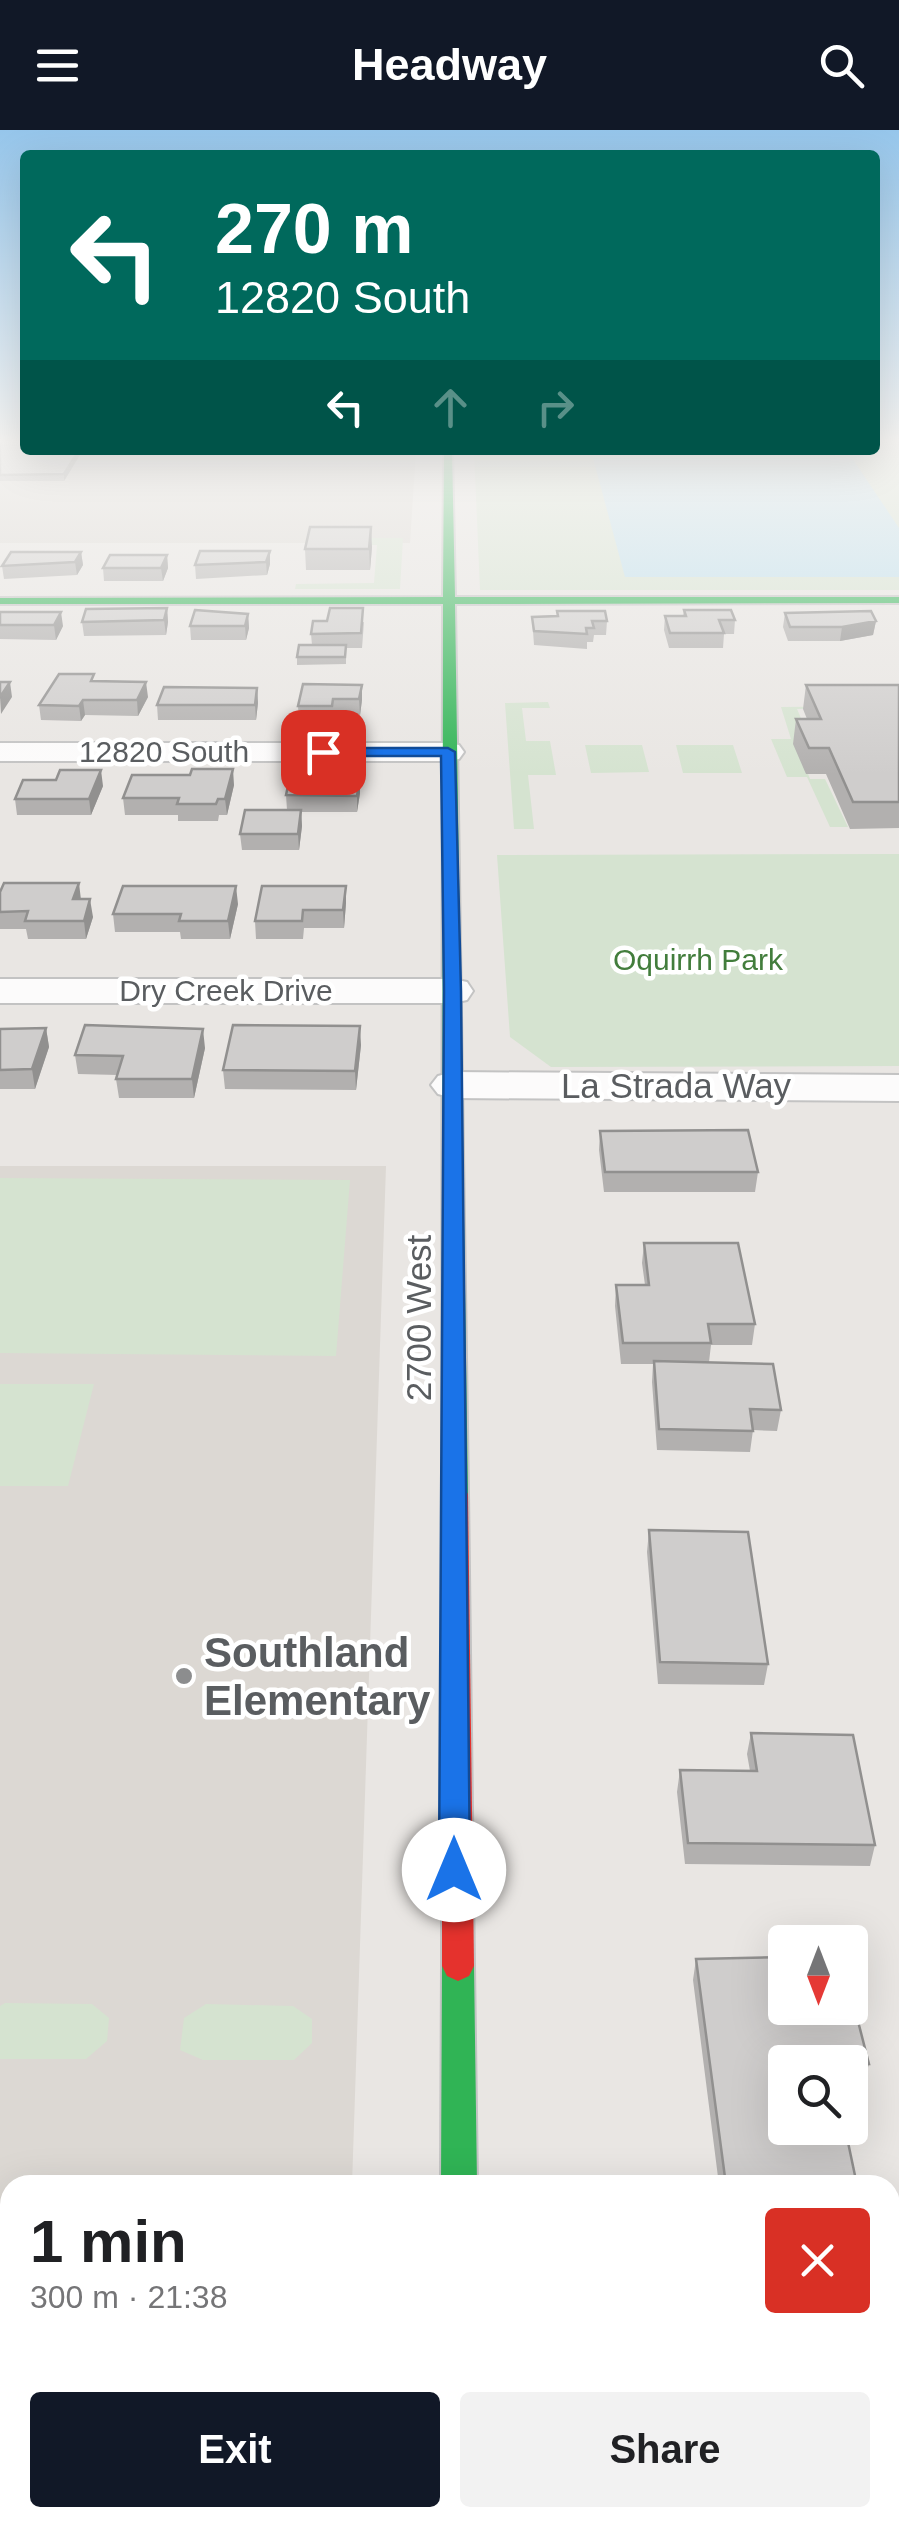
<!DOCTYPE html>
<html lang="en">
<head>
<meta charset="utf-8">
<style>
	:root { --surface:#fff; --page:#f2f2f2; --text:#202124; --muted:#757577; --accent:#111827 }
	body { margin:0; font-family:Arial,sans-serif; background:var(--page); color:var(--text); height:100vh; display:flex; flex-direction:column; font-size:38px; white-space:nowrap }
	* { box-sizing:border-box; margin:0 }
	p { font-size:32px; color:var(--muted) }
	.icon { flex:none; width:55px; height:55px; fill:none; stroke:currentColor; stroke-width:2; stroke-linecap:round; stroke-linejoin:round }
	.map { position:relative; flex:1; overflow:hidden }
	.panel { position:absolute; left:0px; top:2045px; width:900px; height:352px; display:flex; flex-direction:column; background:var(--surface); border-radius:30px 30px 0 0; box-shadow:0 10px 40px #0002 }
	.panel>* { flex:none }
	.guide { position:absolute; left:20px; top:20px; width:860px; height:305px; border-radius:10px; box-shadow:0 10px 40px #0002; background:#00695c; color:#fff; overflow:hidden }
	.needle { width:65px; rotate:180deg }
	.tools { position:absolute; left:768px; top:1795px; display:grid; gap:20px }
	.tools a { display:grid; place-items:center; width:100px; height:100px; border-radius:10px; background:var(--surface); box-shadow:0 10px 40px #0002; font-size:50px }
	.pin { position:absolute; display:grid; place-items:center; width:85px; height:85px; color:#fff; margin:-42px; border-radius:20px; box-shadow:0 5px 15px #0006 }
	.me { position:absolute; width:110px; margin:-55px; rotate:0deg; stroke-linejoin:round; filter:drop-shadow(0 0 8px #0008) }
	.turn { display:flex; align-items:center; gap:35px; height:210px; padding:0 30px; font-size:45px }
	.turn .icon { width:130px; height:130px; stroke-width:2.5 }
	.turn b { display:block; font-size:70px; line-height:85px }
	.lanes { display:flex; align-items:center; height:95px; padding:0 30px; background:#0003; justify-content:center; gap:50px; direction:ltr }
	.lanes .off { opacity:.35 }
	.round { display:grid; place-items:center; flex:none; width:105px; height:105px; border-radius:10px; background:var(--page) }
	.headline { display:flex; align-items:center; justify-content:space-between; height:170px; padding:0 30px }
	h1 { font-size:60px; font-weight:600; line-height:75px }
	.cta { display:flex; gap:20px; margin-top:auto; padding:20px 30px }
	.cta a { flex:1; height:115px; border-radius:10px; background:var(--accent); color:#fff; font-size:40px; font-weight:600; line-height:115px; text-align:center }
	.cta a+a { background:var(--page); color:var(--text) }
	header { display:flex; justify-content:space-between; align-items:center; height:130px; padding:0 30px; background:var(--accent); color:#fff; font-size:45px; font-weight:600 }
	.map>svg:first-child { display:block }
	.commercial { fill:#f2eadc }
	.education { fill:#dcd8d3 }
	.green { fill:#d5e3d0 }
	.water { fill:#bbe0f0 }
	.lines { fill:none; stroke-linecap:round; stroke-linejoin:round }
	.street-casing { stroke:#c3c3c3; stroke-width:4 }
	.fast-casing { stroke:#c3c3c3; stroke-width:4 }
	.jam-casing { stroke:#c3c3c3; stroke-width:4 }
	.street { fill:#fcfbfb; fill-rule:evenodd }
	.fast { fill:#30b455; fill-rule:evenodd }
	.jam { fill:#e5322d; fill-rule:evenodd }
	.wall { fill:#b2b0af }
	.shaded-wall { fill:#91908f }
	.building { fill:#cfcdcc; stroke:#91908f; stroke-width:2.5 }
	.route { fill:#1a73e8; stroke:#114b97; stroke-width:2.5 }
	.poi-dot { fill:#8c8d8e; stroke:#fff; stroke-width:4 }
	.labels { text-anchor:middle; stroke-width:9; stroke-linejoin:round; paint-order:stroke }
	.far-street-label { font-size:30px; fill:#5a5d60; stroke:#fff }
	.far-park-label { font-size:30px; fill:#427d3c; stroke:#fff }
	.street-label { font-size:35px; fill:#5a5d60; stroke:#fff }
	.near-poi-label { font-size:42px; font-weight:bold; fill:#5a5d60; stroke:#fff; text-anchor:start }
</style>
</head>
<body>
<header><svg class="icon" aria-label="menu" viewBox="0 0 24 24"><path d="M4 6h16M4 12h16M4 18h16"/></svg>Headway<svg class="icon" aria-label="search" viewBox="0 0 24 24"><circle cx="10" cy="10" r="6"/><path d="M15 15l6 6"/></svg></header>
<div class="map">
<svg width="899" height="2397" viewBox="0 0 899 2397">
	<rect width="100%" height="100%" fill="#e9e6e3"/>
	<!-- commercial -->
	<path class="commercial" d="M890,2165H899V2397H570V2388H890Z"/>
	<!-- education -->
	<path class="education" d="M0,309L25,320H416L410,413H0Z
		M0,1036H386L352,2055H10V2388H341V2397H0Z"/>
	<!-- green -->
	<path class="green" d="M875,309H899V460H480L474,320H875Z
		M165,320H406L391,324L199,325Z
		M306,408H403L400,459H295L296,454L374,453L377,415H305Z
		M548,572L550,578H522L526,611H550L556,645H528L534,699H514L505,573Z
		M899,576L797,579L810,609L795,610L810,649H825L848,697H830L807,647H787L771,609H791L781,577Z
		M585,615H642L649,642L591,643Z
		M676,615H733L742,643H683Z
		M899,724V936L551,937L510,907L497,725Z
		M0,1048L350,1050L336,1226L0,1223Z
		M0,1254H94L68,1356H0Z
		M5,1873L92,1874L109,1888L107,1911L86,1929H0V1876Z
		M206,1874L293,1876L312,1889V1913L294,1930H203L180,1920L184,1888Z"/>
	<!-- water -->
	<path class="water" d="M593,328H852L899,398V447H625Z"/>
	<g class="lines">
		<!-- street casing -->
		<g class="street-casing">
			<path id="street" d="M0,613H448L459,615L464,622L459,629L448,631H0Z
				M0,849H453L467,852L473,861L467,870L453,873H0Z
				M453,942L899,945V971L453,968L438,964L431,955L438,946Z"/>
		</g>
		<!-- fast casing -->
		<g class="fast-casing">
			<path id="fast" d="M444,320H452L455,467H899V473L455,474L468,1364L464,1370H446L442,1364L443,474H0V468L443,467Z
				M458,1821L469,1826L474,1836L477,2055H441L442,1836L447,1826Z
				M441,2388H482L484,2397H442Z"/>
		</g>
		<!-- jam casing -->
		<g class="jam-casing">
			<path id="jam" d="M455,1355L464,1358L468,1364L474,1836L469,1846L458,1851L447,1846L442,1836V1364L446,1358Z"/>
		</g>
		<!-- street -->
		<use href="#street" class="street"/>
		<!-- fast -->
		<use href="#fast" class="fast"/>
		<!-- jam -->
		<use href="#jam" class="jam"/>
	</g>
	<!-- wall -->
	<path class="wall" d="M0,309L83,320L64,351H0Z
		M372,417L370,440H306L305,419Z
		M270,421V434L267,445L196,449L195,435Z
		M81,422L83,435L77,445L4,449L2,436Z
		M167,425L168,438L163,451H104L103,438Z
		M167,478L168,492L166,505L84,506L82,492Z
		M684,480L735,490L734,504H724L723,518H669L664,500L665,486H683Z
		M557,481L607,491L606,505H594L593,512H587V519L534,515L532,487L557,486Z
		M0,482L63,496L56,510L0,509Z
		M785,483L876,491L873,505L840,511H788L783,497Z
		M248,484L249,498L246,510H191L190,496Z
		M364,492L362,518H346V534L297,535V527L312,515L311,504Z
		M95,551L148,567L138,586L85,585L81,591L41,590L39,575Z
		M362,555V570L360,585H334L333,592H299L298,576Z
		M806,555H899V698L850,699L826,644H806L793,614L796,589H807L803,579Z
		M257,558L258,573L256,590H158L157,575Z
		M332,647H360V663L357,682H301L302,696L299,720H242L240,704L287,680L286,665Z
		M234,655L227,685H219L218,691H178V685H125L123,668Z
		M103,656L91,685H17L15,669Z
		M262,756L346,773L344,798H304L303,809H256L255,791Z
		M0,762L81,769L93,787L86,809H28L26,799H0Z
		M238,774L230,809H181L180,802H115L113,784Z
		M46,898L49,917L35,959H0V899Z
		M361,915L356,960L225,959L223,940Z
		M205,918L194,968H119L116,949L118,945L78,944L75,925Z
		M600,1001L758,1042L755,1062H604L599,1020Z
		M644,1113L755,1194L752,1215H711L709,1232L781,1280L777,1301L753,1300L750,1322L657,1320L652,1252L653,1234H621L615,1176L616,1155H645L642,1133Z
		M649,1400L768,1534L764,1555L658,1554L647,1422Z
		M751,1603L875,1715L870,1736L685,1734L677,1662L680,1640L750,1641L747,1624Z
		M696,1829L869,1934L863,1955L850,1956V1932H785L857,2055H719L693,1850Z"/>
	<!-- shaded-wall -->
	<path class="shaded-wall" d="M79,320H83L64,351V344Z
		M371,397L372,417L370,440L369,419Z
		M270,421V434L267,445L266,432Z
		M81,422L83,435L77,445L75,432Z
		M167,425L168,438L163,451L161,438Z
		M167,478L168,492L166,505L164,490Z
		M61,482L63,496L56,510L54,495Z
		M248,484L249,498L246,510L245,496Z
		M876,491L873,505L840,511L842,497Z
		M10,552L12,567L1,584L0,567Z
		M146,552L148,567L138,586L137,570Z
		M362,555V570L360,585L359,569Z
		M257,558L258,573L256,590L255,575Z
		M83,570L85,585L81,591L79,576Z
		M233,639L234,655L227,685L225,669Z
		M101,640L103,656L91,685L89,669Z
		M360,647V663L357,682V666Z
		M301,680L302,696L299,720L298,704Z
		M79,753L81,770L73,769Z
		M236,756L238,774L230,809L228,791Z
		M346,756V773L344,798L343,780Z
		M90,769L93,787L86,809L84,791Z
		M360,896L361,915L356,960L355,941Z
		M46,898L49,917L35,959L32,939Z
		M203,899L205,918L194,968L192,949Z"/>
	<!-- building -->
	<path class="building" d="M0,309H25V320H79L64,344L0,345Z
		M310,397H371L369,419H305Z
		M200,421H270L266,432L195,435Z
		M11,422H81L75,432L2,436Z
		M110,425H167L161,438H103Z
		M167,478L164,490L82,492L86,479Z
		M330,478H363L361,503L311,504L313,491H327Z
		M195,480L248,484L245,496H190Z
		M684,480H731L735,490H719L724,503H670L665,486H686Z
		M557,481H605L607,491H592L594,498H586L587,504L534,501L532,487L558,486Z
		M871,481L876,491L842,497H790L785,483Z
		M0,482H61L54,495H0Z
		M299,515H346L345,527H297Z
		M59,544H94L91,551L146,552L137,570H83L79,576L39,575Z
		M0,552H10L0,567Z
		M303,554L362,555L359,569H333L332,576H298Z
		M806,555H899V672H853L829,618H809L796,589H821Z
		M164,557L257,558L255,575H157Z
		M292,638H332L330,646L360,647L357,666L286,665Z
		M192,639H233L225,669H218L216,674H177L179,668H123L132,645H190Z
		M60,640H101L89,669H15L23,650H56Z
		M245,680H301L298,704H240Z
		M4,753H79L73,769H90L84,791H25L28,781L0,782V762Z
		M123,756H236L228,791H179L181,784H113Z
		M262,756H346L343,780H303L302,791H255Z
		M85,895L203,899L192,949H116L123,926L75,925Z
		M233,895L360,896L355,941L223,940Z
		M46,898L32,939L0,940V899Z
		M748,1000L758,1042H605L600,1001Z
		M644,1113H738L755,1194H708L711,1213H623L616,1155H649Z
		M654,1231L773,1234L781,1280L750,1279L753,1301L659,1299Z
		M649,1400L748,1402L768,1534L660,1532Z
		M751,1603L853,1605L875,1715L688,1713L680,1640L757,1641Z
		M785,1827V1878H850V1860L869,1934L850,1935V1932H785V1998H845L857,2055H726L696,1829Z"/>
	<!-- sky -->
	<linearGradient id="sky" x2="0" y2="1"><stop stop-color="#96c6eb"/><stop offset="0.48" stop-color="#f5f4f2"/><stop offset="1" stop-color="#f5f4f2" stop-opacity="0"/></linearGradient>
	<rect width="899" height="645" fill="url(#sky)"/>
	<!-- route -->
	<path class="route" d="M448,618L455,622L461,861L470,1740L466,1750L454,1754L443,1750L439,1740L444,861L441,626H323L316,622L323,618Z"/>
	<!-- markers -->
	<circle class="poi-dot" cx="184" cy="1546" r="10"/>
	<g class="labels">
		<!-- far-street labels -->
		<g class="far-street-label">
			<text x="164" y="632">12820 South</text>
			<text x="226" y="871">Dry Creek Drive</text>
		</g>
		<!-- far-park labels -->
		<g class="far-park-label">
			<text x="698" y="840">Oquirrh Park</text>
		</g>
		<!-- street labels -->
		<g class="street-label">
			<text x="676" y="968">La Strada Way</text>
			<text transform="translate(419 1188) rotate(-90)" y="12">2700 West</text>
		</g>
		<!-- near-poi labels -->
		<g class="near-poi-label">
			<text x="204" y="1537">Southland<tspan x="204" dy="48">Elementary</tspan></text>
		</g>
	</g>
</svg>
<div class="tools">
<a><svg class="needle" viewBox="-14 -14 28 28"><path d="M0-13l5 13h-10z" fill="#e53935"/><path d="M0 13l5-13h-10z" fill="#757577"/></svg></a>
<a><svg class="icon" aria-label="search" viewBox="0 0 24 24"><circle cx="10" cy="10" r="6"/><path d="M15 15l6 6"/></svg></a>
</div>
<div class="pin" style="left:323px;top:622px;background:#d93025"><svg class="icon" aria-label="arrive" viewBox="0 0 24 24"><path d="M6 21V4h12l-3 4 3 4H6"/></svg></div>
<svg class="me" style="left:454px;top:1740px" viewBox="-20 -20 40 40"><circle r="19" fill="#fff"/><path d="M0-13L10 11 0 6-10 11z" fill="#1a73e8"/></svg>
<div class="guide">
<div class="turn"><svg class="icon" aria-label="left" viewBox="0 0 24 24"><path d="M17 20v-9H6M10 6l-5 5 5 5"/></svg><div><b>270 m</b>12820 South</div></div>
<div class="lanes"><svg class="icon" aria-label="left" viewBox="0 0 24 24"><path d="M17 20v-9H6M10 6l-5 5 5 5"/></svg><svg class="icon off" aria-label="ahead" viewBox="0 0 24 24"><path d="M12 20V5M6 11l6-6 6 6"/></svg><svg class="icon off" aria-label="right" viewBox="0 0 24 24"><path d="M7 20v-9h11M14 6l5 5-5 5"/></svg></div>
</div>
<section class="panel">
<div class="headline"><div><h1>1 min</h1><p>300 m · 21:38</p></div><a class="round" style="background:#d93025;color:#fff"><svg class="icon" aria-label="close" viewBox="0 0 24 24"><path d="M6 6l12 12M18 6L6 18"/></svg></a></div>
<div class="cta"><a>Exit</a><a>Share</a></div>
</section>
</div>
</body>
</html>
